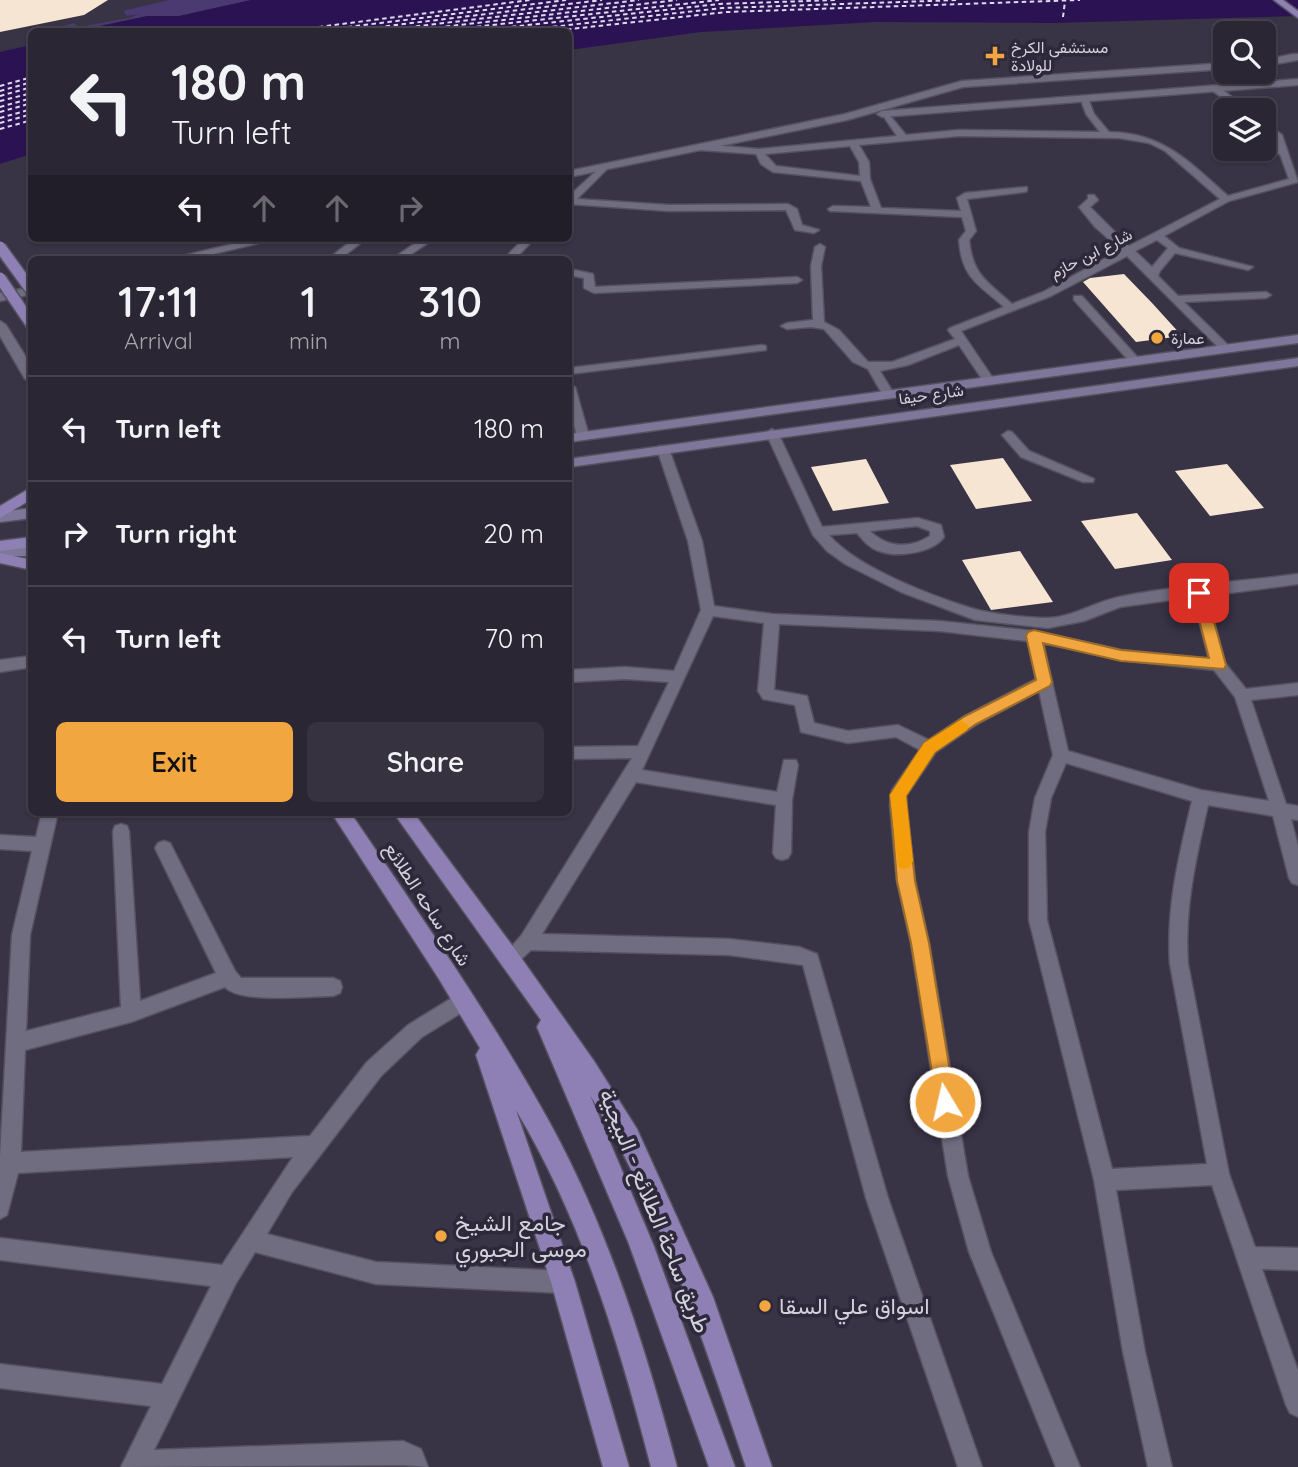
<!DOCTYPE html>
<html lang="en">
<head>
<meta charset="utf-8">
<style>
	:root { --surface:#2a2634; --page:#363240; --text:#f1f3f6; --muted:#a5a5ac; --line:#46434f; --accent:#f1a63f }
	body { margin:0; font-family:Quicksand,Vazirmatn,sans-serif; background:var(--page); color:var(--text); height:100vh; display:flex; flex-direction:column; font-size:26px; white-space:nowrap }
	* { box-sizing:border-box; margin:0 }
	p { font-size:23px; color:var(--muted) }
	.icon { flex:none; width:38px; height:38px; fill:none; stroke:currentColor; stroke-width:2; stroke-linecap:round; stroke-linejoin:round }
	.map { position:relative; flex:1; overflow:hidden }
	.side { position:absolute; left:28px; top:256px; width:544px; height:560px; display:flex; flex-direction:column; background:var(--surface); border-radius:10px; box-shadow:0 2px 5px #0004,0 0 0 2px var(--line) }
	.side>* { flex:none }
	.banner { position:absolute; left:28px; top:28px; width:544px; height:214px; border-radius:10px; box-shadow:0 2px 5px #0004,0 0 0 2px var(--line); background:#2a2634; color:var(--text); overflow:hidden }
	.tools { position:absolute; left:1213px; top:21px; display:grid; gap:14px }
	.tools a { display:grid; place-items:center; width:63px; height:63px; border-radius:10px; background:var(--surface); box-shadow:0 2px 5px #0004,0 0 0 2px var(--line); font-size:35px }
	.pin { position:absolute; display:grid; place-items:center; width:60px; height:60px; color:#fff; margin:-30px; border-radius:14px; box-shadow:0 4px 10px #0006 }
	.me { position:absolute; width:77px; margin:-38px; rotate:351deg; stroke-linejoin:round; filter:drop-shadow(0 0 5px #0008) }
	.turn { display:flex; align-items:center; gap:24px; height:147px; padding:0 28px; font-size:32px }
	.turn .icon { width:91px; height:91px; stroke-width:2.5 }
	.turn b { display:block; font-size:49px; line-height:60px }
	.lanes { display:flex; align-items:center; height:66px; padding:0 28px; background:#0003; justify-content:center; gap:35px; direction:ltr }
	.lanes .off { opacity:.35 }
	.eta { display:flex; justify-content:space-evenly; align-items:center; height:119px; text-align:center }
	.eta b { font-size:42px; font-weight:600; line-height:49px }
	.button { display:flex; gap:14px; margin-top:auto; padding:14px 28px }
	.button a { flex:1; height:80px; border-radius:10px; background:var(--accent); color:#111; font-size:28px; font-weight:600; line-height:80px; text-align:center }
	.button a+a { background:var(--page); color:var(--text) }
	ul { padding:0; list-style:none }
	li { display:flex; align-items:center; gap:21px; height:105px; padding:0 28px; border-top:2px solid var(--line) }
	li div { flex:1 }
	li b { display:block; font-size:26px }
	li em { font-style:normal }
	.map>svg:first-child { display:block }
	.green { fill:#4a3a71 }
	.water { fill:#2b1252 }
	.lines { fill:none; stroke-linecap:round; stroke-linejoin:round }
	.ferry { stroke:#dfdbef; stroke-width:2; stroke-dasharray:4.5 3.5; stroke-linecap:butt }
	.building { fill:#f6e5d2 }
	.minor-casing { stroke:#555260; stroke-width:3 }
	.tertiary-casing { stroke:#555260; stroke-width:3 }
	.secondary-casing { stroke:#555260; stroke-width:3 }
	.primary-casing { stroke:#555260; stroke-width:3 }
	.minor { fill:#716d81; fill-rule:evenodd }
	.tertiary { fill:#716d81; fill-rule:evenodd }
	.secondary { fill:#7f779a; fill-rule:evenodd }
	.primary { fill:#8e80b4; fill-rule:evenodd }
	.primary-bridge-casing { stroke:#555260; stroke-width:14; stroke-linecap:butt }
	.primary-bridge { stroke:#8e80b4; stroke-width:11 }
	.route { fill:#f1a63f; stroke:#9d6c29; stroke-width:2 }
	.slow { fill:#f59e0b }
	.poi-dot { fill:#f1a63f; stroke:#2d293a; stroke-width:2.5 }
	.labels { text-anchor:middle; stroke-width:7; stroke-linejoin:round; paint-order:stroke }
	.far-poi-label { font-size:16px; fill:#d3d1dc; stroke:#2d293a; text-anchor:start }
	.far-street-label { font-size:16px; fill:#d3d1dc; stroke:#2d293a }
	.street-label { font-size:19px; fill:#d3d1dc; stroke:#2d293a }
	.near-street-label { font-size:23px; fill:#d3d1dc; stroke:#2d293a }
	.near-poi-label { font-size:23px; fill:#d3d1dc; stroke:#2d293a; text-anchor:start }
</style>
</head>
<body>
<div class="map">
<svg width="1298" height="1467" viewBox="0 0 1298 1467">
	<rect width="100%" height="100%" fill="#383345"/>
	<!-- green -->
	<path class="green" d="M169,0H251L179,16H147L73,31L46,32L73,23L79,27L129,18L139,14L127,16L123,11Z"/>
	<!-- water -->
	<path class="water" d="M251,0H1298V16L1054,23L875,22L701,32L569,50V32H73L147,16H179Z
		M31,45V154L0,164V52Z"/>
	<g class="lines">
		<!-- ferry -->
		<path class="ferry" d="M1063,17L1065,1
			M279,32L530,0
			M308,32L566,0
			M338,32L602,0
			M368,32L639,0
			M398,32L677,0
			M429,32L719,0
			M464,32L719,4L836,0
			M505,32L723,8L959,0
			M543,32L727,12L1080,0
			M0,86L32,77
			M0,91L32,82
			M0,96L32,87
			M0,101L32,93
			M0,107L32,98
			M0,112L32,103
			M0,118L32,109
			M0,123L32,114
			M0,129L32,120"/>
	</g>
	<!-- building -->
	<path class="building" d="M0,0H108L84,15L0,32Z
		M1124,274L1153,304L1182,336L1136,342L1083,282L1090,278Z
		M1003,458L1032,501L976,509L950,465Z
		M866,459L889,503L833,511L811,467Z
		M1227,464L1264,508L1210,516L1175,471Z
		M1137,513L1172,560L1115,569L1081,521Z
		M1020,551L1053,602L991,610L962,560Z"/>
	<g class="lines">
		<!-- minor casing -->
		<g class="minor-casing">
			<path id="minor" d="M1217,87L1220,88L1249,110H1240L1214,92L1213,90Z
				M1085,97L1088,98L1094,114L1109,132C1164,133 1189,162 1228,196L1289,179L1280,154L1236,152L1231,149L1278,148L1274,136L1264,128V121L1282,135L1298,182L1229,201L1164,236L1179,248L1253,267L1248,270L1175,253L1160,271L1158,276L1178,296L1266,292L1271,295L1266,298L1184,302L1229,346V350H1221L1127,256L1051,296L961,331L994,380L992,382H984L959,345L908,365L880,371L894,394L888,398L884,397L868,369L853,362L824,329L811,327L787,329L781,326L787,323L813,320L811,266L815,247L820,244L825,247L821,266L824,322L839,330L868,362H892L955,339L948,330L950,328L1004,307C977,283 962,278 959,240L966,231L962,217L830,211L828,209L833,206L871,207L861,181L773,172L761,164L756,154L700,150L695,147L700,144L759,149L897,136L882,114L886,111L906,135L959,130L1100,132L1086,114L1081,100ZM959,136L1119,138L1149,143L1165,151L1220,199L1129,246L1090,207L1098,200L1094,195H1088V199L1079,207L1095,227L1121,250L1043,292L1012,304C987,281 973,276 969,240L976,231L967,199L1024,192L1027,191V187L965,193L957,198L961,211L881,208L870,179L869,162L859,145ZM850,146L859,162L860,176L776,166L765,154ZM1157,240L1168,248L1152,267L1135,251Z
				M604,164L607,165V169L577,199L669,205L788,204L797,209L802,225L819,230L814,233L795,230L786,210L669,211L569,204V196Z
				M355,238H367L340,259H328Z
				M423,238H435L404,259H392Z
				M524,238H535L515,259H504Z
				M569,269L593,274L595,287L797,277L802,280L797,283L594,293L584,288V278L569,275Z
				M1074,296H1082L1139,359V363H1131L1074,300Z
				M762,345L766,346V350L569,374V368Z
				M569,384L575,387L589,436L587,439H579L577,436L569,407Z
				M772,429L778,433L822,527L918,518L941,525L944,537C932,553 897,558 879,551C869,548 863,540 857,533L829,535C857,568 932,596 974,609C990,614 1031,618 1048,618C1073,617 1095,602 1119,597C1177,585 1239,582 1298,574V584L1207,596L1225,663L1246,689L1298,683V695L1251,700L1286,804L1298,806V820L1291,819L1298,846V885L1292,883L1289,878L1273,816L1208,805C1196,858 1184,909 1188,964L1229,1174L1255,1247L1298,1248V1270L1262,1269L1298,1371V1417L1290,1413L1286,1405L1212,1185L1116,1190L1145,1352L1172,1467H1148L1123,1352L1094,1180L1029,920V832L1035,798L1053,755L1039,691L977,724L936,752L906,796V805L915,881L929,943L968,1176L991,1252L1080,1467H1056L969,1252L948,1176L911,943L897,881L890,805L892,790L920,750L896,737L848,743L801,732L795,705L763,699L758,691L764,623L713,616L642,770L777,792L784,760H796L798,765L792,800L791,853L788,858L782,860L776,858L773,853L776,805L636,782L542,934L729,939L799,947L817,954L888,1198L982,1467H958L866,1198L803,965L729,955L531,950L516,964L510,966L504,964L501,958L521,936L632,758L569,759V747L638,746L669,682L625,679L569,682V670L625,667L674,671L701,610L688,541L657,449L659,446H667L669,449L702,541L714,606L772,614L939,621L1034,631L1121,650L1209,659L1193,597L1120,607L1084,621L1048,628L975,620L901,592L845,564L827,551L813,535L766,433ZM917,526L930,531V536C910,549 887,548 870,531ZM779,624L939,631L1028,641L1036,679L965,716L929,740L898,725L848,731L814,723L807,696L774,690ZM1043,643L1121,660L1214,670L1235,697L1269,801L1201,790L1068,751ZM1066,763L1192,801C1179,855 1166,908 1170,964L1207,1164L1112,1169L1047,920L1045,832L1051,798Z
				M1008,431L1012,432L1029,451L1094,479L1093,482H1083L1021,457L1002,435Z
				M32,656V667L0,672V660Z
				M42,812H58L30,935L26,1031L121,1007L113,831L115,826L121,824L127,826L129,831L140,1001L216,973L155,848L158,843L164,841L170,843L235,971L241,978H333L340,981L342,987L340,993L333,996C310,996 240,1004 225,987L131,1022L25,1050L21,1152L310,1136L367,1062L408,1025L455,996L462,993L469,996L471,1002L469,1008L422,1037L381,1076L292,1192L267,1234L376,1262L563,1271L571,1274L574,1282L571,1290L563,1293L376,1284L255,1252L235,1285L154,1450L403,1441L421,1449L428,1467L403,1465L121,1467L151,1406L0,1388V1364L162,1384L211,1286L0,1260V1238L222,1265L293,1157L18,1173L7,1215L0,1219V1157L12,935L32,851L0,849V835L36,837Z"/>
		</g>
		<!-- tertiary casing -->
		<g class="tertiary-casing">
			<path id="tertiary" d="M1293,54H1298V60L1264,66V60Z
				M1225,63V69L963,87L847,120L569,177V171L845,114L962,81Z
				M1298,79V85L882,117L877,114L882,111Z
				M258,238H280L192,259H170Z
				M32,287V294L0,301V293Z
				M0,321L6,325L32,367V383L25,379L0,336Z"/>
		</g>
		<!-- secondary casing -->
		<g class="secondary-casing">
			<path id="secondary" d="M1298,335V343L569,442V434Z
				M1298,358V366L569,467V459Z
				M32,508V518L0,522V512Z
				M0,546H32V556H0Z"/>
		</g>
		<!-- primary casing -->
		<g class="primary-casing">
			<path id="primary" d="M1274,0H1283L1298,11V18Z
				M32,487V499L0,518V506Z
				M32,537V547L0,551V541Z
				M0,553L32,560V570L0,563Z
				M331,812H350C419,914 491,1016 551,1125C609,1232 646,1349 677,1467H651C619,1343 582,1220 516,1110L575,1282L629,1467H603L551,1282L476,1055L480,1048L439,979Z
				M393,812H413L517,952L594,1061L637,1129L713,1297L772,1467H746C703,1339 661,1211 590,1095L653,1244L735,1467H709L629,1244L537,1027L541,1020Z"/>
		</g>
		<!-- minor -->
		<use href="#minor" class="minor"/>
		<!-- tertiary -->
		<use href="#tertiary" class="tertiary"/>
		<!-- secondary -->
		<use href="#secondary" class="secondary"/>
		<!-- primary -->
		<use href="#primary" class="primary"/>
		<!-- primary-bridge casing -->
		<g class="primary-bridge-casing">
			<path id="primary-bridge" d="M0,247L32,291
				M0,278L32,325"/>
		</g>
		<!-- primary-bridge -->
		<use href="#primary-bridge" class="primary-bridge"/>
	</g>
	<!-- route -->
	<path class="route" d="M1199,588L1206,593L1226,665L1224,669L1121,661L1043,643L1052,682L1050,686L976,724L935,752L906,796L915,881L929,943L955,1102L952,1109L945,1112L938,1109L911,943L897,881L890,795L924,743L965,716L1036,680L1026,636L1028,632L1034,630L1121,650L1209,658L1192,593Z"/>
	<!-- slow -->
	<path class="slow" d="M961,720L969,726L967,730L935,752L906,796L913,861L910,867L904,869L898,867L890,795L924,743Z"/>
	<!-- markers -->
	<g class="poi-dot">
		<path d="M991.5 45.5h7v7h7v7h-7v7h-7v-7h-7v-7h7z"/>
		<circle cx="1157" cy="338" r="7"/>
		<circle cx="441" cy="1236" r="7"/>
		<circle cx="765" cy="1306" r="7"/>
	</g>
	<g class="labels">
		<!-- far-poi labels -->
		<g class="far-poi-label">
			<text x="1011" y="53">مستشفى الكرخ<tspan x="1011" dy="18">للولادة</tspan></text>
			<text x="1171" y="344">عمارة</text>
		</g>
		<!-- far-street labels -->
		<g class="far-street-label">
			<text transform="translate(1091 253) rotate(-27)" y="6">شارع ابن حازم</text>
			<text transform="translate(931 394) rotate(-8)" y="6">شارع حيفا</text>
		</g>
		<!-- street labels -->
		<g class="street-label">
			<text transform="translate(428 904) rotate(57)" y="7">شارع ساحه الطلائع</text>
		</g>
		<!-- near-street labels -->
		<g class="near-street-label">
			<text transform="translate(655 1211) rotate(68)" y="8">طريق ساحة الطلائع - البيجية</text>
		</g>
		<!-- near-poi labels -->
		<g class="near-poi-label">
			<text x="455" y="1231">جامع الشيخ<tspan x="455" dy="26">موسى الجبوري</tspan></text>
			<text x="779" y="1314">اسواق علي السقا</text>
		</g>
	</g>
</svg>
<div class="tools">
<a><svg class="icon" aria-label="search" viewBox="0 0 24 24"><circle cx="10" cy="10" r="6"/><path d="M15 15l6 6"/></svg></a>
<a><svg class="icon" aria-label="layers" viewBox="0 0 24 24"><path d="M12 4l9 5-9 5-9-5zM3 14l9 5 9-5"/></svg></a>
</div>
<div class="pin" style="left:1199px;top:593px;background:#d93025"><svg class="icon" aria-label="arrive" viewBox="0 0 24 24"><path d="M6 21V4h12l-3 4 3 4H6"/></svg></div>
<svg class="me" style="left:945px;top:1102px" viewBox="-20 -20 40 40"><circle r="17" fill="#f1a63f" stroke="#fff" stroke-width="3"/><path d="M0-11L8 9 0 5-8 9z" fill="#fff"/></svg>
<div class="banner">
<div class="turn"><svg class="icon" aria-label="left" viewBox="0 0 24 24"><path d="M17 20v-9H6M10 6l-5 5 5 5"/></svg><div><b>180 m</b>Turn left</div></div>
<div class="lanes"><svg class="icon" aria-label="left" viewBox="0 0 24 24"><path d="M17 20v-9H6M10 6l-5 5 5 5"/></svg><svg class="icon off" aria-label="ahead" viewBox="0 0 24 24"><path d="M12 20V5M6 11l6-6 6 6"/></svg><svg class="icon off" aria-label="ahead" viewBox="0 0 24 24"><path d="M12 20V5M6 11l6-6 6 6"/></svg><svg class="icon off" aria-label="right" viewBox="0 0 24 24"><path d="M7 20v-9h11M14 6l5 5-5 5"/></svg></div>
</div>
<section class="side">
<div class="eta">
<div><b>17:11</b><p>Arrival</p></div>
<div><b>1</b><p>min</p></div>
<div><b>310</b><p>m</p></div>
</div>
<ul>
<li><svg class="icon" aria-label="left" viewBox="0 0 24 24"><path d="M17 20v-9H6M10 6l-5 5 5 5"/></svg><div><b>Turn left</b></div><em>180 m</em></li>
<li><svg class="icon" aria-label="right" viewBox="0 0 24 24"><path d="M7 20v-9h11M14 6l5 5-5 5"/></svg><div><b>Turn right</b></div><em>20 m</em></li>
<li><svg class="icon" aria-label="left" viewBox="0 0 24 24"><path d="M17 20v-9H6M10 6l-5 5 5 5"/></svg><div><b>Turn left</b></div><em>70 m</em></li>
</ul>
<div class="button"><a>Exit</a><a>Share</a></div>
</section>
</div>
</body>
</html>
